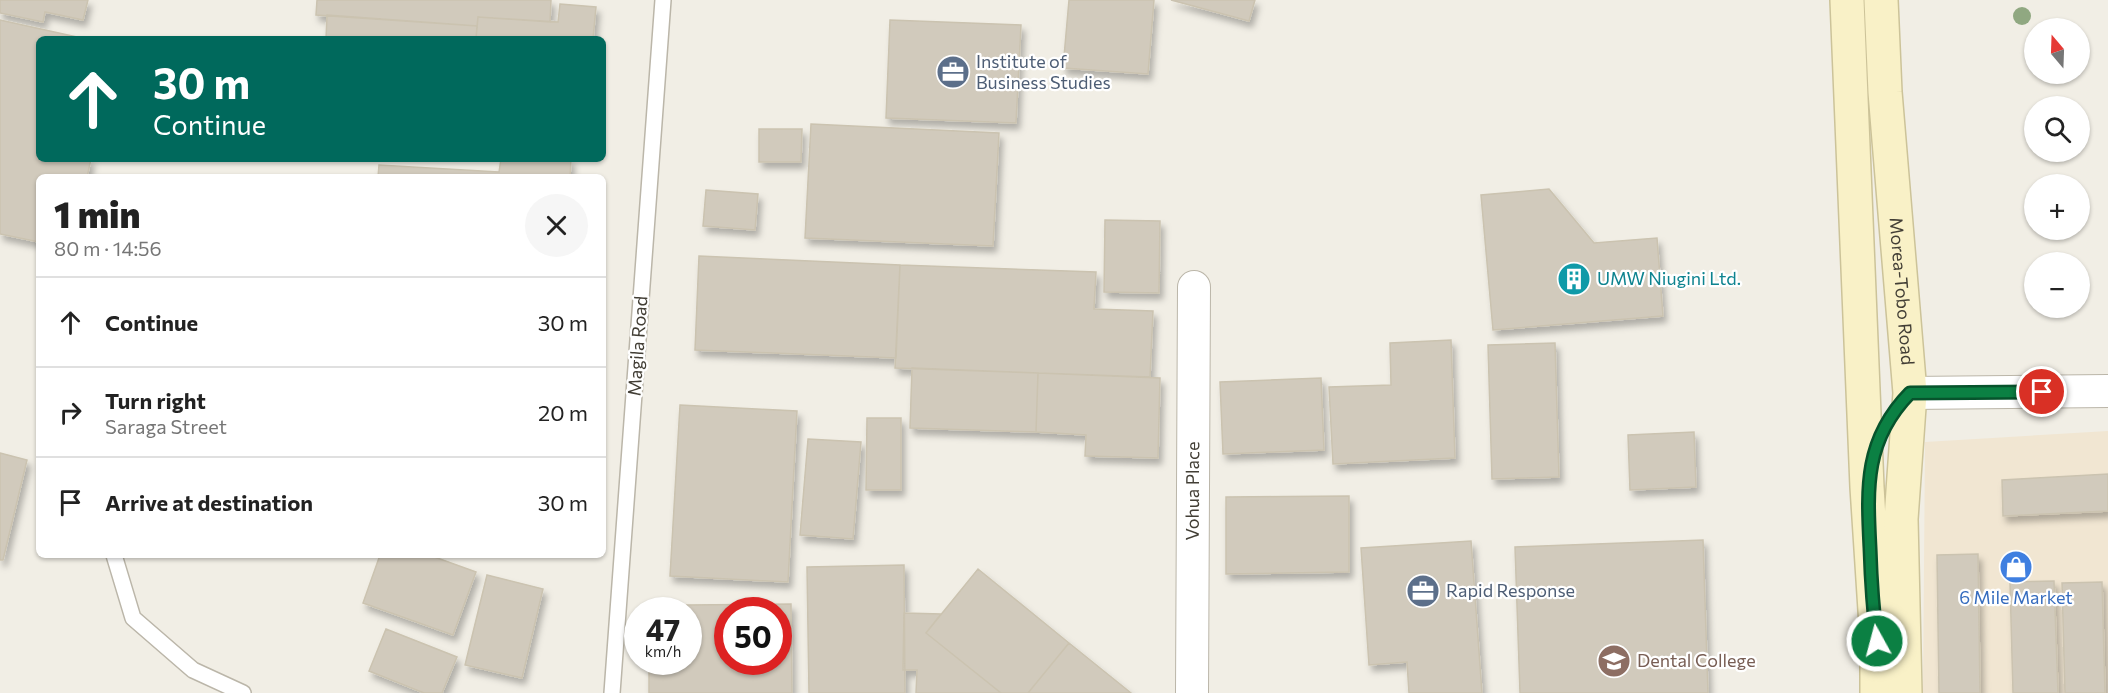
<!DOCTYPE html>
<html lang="en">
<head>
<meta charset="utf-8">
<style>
	:root { --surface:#fff; --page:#f6f6f6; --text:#222; --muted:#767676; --line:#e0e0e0 }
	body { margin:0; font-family:Commissioner,sans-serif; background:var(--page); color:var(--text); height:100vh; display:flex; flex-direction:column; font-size:22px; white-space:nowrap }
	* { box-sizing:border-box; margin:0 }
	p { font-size:20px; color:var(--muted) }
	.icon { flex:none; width:33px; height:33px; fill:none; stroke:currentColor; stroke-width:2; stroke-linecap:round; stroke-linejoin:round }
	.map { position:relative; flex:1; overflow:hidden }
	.drawer { position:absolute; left:36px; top:174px; width:570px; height:384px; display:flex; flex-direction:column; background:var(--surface); border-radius:9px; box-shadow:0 2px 4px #0004 }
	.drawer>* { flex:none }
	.guide { position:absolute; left:36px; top:36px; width:570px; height:126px; border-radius:9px; box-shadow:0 2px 4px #0004; background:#00695c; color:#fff; overflow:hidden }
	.needle { width:39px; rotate:341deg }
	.fabs { position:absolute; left:2024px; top:18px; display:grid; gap:12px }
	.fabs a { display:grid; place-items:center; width:66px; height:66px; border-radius:50%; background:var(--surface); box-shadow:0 2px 4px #0004; font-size:30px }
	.speed { position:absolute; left:624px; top:597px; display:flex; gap:12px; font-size:30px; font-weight:700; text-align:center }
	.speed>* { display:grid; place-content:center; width:78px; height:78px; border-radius:50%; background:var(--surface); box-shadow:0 2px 4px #0004; line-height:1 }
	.speed small { font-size:15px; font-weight:400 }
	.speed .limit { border:9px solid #d22; background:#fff; color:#111 }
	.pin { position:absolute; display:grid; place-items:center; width:51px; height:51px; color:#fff; margin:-26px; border:3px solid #fff; border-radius:50%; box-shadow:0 2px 6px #0007 }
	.me { position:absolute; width:66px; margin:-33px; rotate:353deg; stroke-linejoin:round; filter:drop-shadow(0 0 4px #0008) }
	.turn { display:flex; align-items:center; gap:21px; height:126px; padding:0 18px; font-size:27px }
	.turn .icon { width:78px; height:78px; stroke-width:2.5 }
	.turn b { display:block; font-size:42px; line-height:51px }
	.round { display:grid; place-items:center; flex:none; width:63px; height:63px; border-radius:32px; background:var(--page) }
	.summary { display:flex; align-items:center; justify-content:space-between; height:102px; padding:0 18px }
	h1 { font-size:36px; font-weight:800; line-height:45px }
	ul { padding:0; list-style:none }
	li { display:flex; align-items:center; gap:18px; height:90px; padding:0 18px; border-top:2px solid var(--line) }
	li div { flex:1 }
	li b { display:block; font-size:22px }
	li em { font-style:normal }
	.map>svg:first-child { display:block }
	.commercial { fill:#f1e6d2 }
	.building { fill:#d1cabc; stroke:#cbc3b0; stroke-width:1.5; fill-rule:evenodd; filter:url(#shadow) }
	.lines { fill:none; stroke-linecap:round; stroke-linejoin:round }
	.service-casing { stroke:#bbb6a9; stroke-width:18 }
	.minor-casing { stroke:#bbb6a9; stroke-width:34 }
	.secondary-casing { stroke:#ccc399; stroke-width:36 }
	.service { stroke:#fff; stroke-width:15 }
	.minor { stroke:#fff; stroke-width:32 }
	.secondary { stroke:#f9f1c7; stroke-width:33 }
	.tree { fill:#90a881 }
	.route-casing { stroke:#07532c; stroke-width:15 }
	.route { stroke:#0b8043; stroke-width:10 }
	.labels { text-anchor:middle; stroke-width:4.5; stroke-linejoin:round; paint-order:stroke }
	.service-label { font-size:18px; fill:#4e5e75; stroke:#fff; text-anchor:start }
	.culture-label { font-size:18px; fill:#0d838f; stroke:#fff; text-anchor:start }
	.street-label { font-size:18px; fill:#423e35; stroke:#fff }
	.shop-label { font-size:18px; fill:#366cbe; stroke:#fff }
	.education-label { font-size:18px; fill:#785e54; stroke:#fff; text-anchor:start }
</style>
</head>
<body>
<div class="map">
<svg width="2108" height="693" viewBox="0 0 2108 693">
	<defs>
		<filter id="shadow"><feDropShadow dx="3.5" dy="6" stdDeviation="3" flood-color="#0004"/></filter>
	</defs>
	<rect width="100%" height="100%" fill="#f1eee5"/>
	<!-- commercial -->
	<path class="commercial" d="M2108,431V693H1923L1925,442Z"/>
	<!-- building -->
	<path class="building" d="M0,0H88L83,20L45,12L43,22L0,13Z
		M317,0H551L550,22L478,17L477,26L316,15Z
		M1069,0H1154L1148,74L1063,68Z
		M1171,0H1255L1249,21Z
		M560,4L596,7L593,39H476L478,17L558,22Z
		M327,15L477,26L476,39H326Z
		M0,20L86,39H39V159H91L87,177H39V242L0,234Z
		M890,20L1021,25L1016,123L886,118Z
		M811,124L999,133L993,246L805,238Z
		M759,129H802L801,162H759Z
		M501,159H571L570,177H378L379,165L499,172Z
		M1549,189L1594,243L1657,238L1663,316L1493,330L1481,195Z
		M706,190L758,194L755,230L703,226Z
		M1105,220L1160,221L1159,293L1104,292Z
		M699,256L900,265L896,358L695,350Z
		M900,265L1096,272L1094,309L1153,311L1150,377L895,368Z
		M1451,340L1455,458L1333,464L1329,387L1391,385L1390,343Z
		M1555,343L1559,477L1492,479L1488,345Z
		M912,368L1038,373L1036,432L910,428Z
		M1038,373L1160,378L1158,458L1085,456L1086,435L1036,432Z
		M1321,378L1324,450L1223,454L1220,382Z
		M680,405L797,411L788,582L670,576Z
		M867,418H901V490H866Z
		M1694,432L1696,487L1630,490L1628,435Z
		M808,439L861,442L853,539L800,535Z
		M0,453L27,460L3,560H0Z
		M2108,474V511L2003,516L2002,480Z
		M1349,496V572L1226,574V497Z
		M1703,540L1708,693H1520L1515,547Z
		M1471,541L1482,693H1409L1407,662L1369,665L1361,548Z
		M1978,554L1980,693H1939L1937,555Z
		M380,555H429L476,572L453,635L363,603Z
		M904,565L905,693H809L807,567Z
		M978,569L1069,643L1028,693H1001L926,633Z
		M487,575L543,589L522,678L465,665Z
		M2054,581L2058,693H2013L2010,582Z
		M2102,582L2105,693H2065L2062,583Z
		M791,604L792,693H649V662H688V610H686V605ZM728,610H778V662H728Z
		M904,613L941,614L926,633L1001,693H916L917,670H903Z
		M386,629L457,657L442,693H424L369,671Z
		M1069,643L1131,693H1028Z"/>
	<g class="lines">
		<!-- service casing -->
		<g class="service-casing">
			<path id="service" d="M114,555L133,618L193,670L243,693
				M612,693L663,0"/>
		</g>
		<!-- minor casing -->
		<g class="minor-casing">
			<g id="minor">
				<path d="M1910,393L2108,391"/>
				<path id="s1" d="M1192,693L1194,287"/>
			</g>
		</g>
		<!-- secondary casing -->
		<g class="secondary-casing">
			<g id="secondary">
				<path d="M1847,0L1867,487L1877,641V693"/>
				<path id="s2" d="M1881,0L1885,92L1910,393L1901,519L1905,693"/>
			</g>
		</g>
		<!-- service -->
		<use href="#service" class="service"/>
		<!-- minor -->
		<use href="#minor" class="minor"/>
		<!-- secondary -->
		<use href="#secondary" class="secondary"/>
	</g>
	<!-- trees -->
	<circle class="tree" cx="2022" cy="16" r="9"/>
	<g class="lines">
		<!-- route casing -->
		<g class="route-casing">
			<path id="route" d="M1877,641C1873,610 1871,579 1870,548C1867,488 1864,440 1910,393L2042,392"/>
		</g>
		<!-- route -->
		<use href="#route" class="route"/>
	</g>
	<!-- icons -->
	<defs>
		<g id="office-disc" transform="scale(1.725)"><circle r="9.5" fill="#5c6f8a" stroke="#fff"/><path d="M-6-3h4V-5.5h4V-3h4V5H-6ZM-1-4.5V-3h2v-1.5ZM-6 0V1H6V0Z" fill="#fff"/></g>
		<g id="building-disc" transform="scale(1.725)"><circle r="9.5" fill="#0f9aa8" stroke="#fff"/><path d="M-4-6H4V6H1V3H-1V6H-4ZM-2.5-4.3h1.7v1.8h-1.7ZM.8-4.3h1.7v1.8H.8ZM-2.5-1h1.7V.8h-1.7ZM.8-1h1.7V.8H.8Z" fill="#fff"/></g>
		<g id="shop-disc" transform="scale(1.725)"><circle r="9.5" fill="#3f7fe0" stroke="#fff"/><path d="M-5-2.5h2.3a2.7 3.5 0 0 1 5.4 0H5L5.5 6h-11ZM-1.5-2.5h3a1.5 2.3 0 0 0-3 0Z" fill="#fff"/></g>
		<g id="university-disc" transform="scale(1.725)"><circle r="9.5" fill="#8d6e63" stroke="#fff"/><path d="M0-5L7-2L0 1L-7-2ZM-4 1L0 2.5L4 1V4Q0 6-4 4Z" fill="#fff"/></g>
	</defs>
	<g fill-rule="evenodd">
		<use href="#office-disc" x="953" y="72"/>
		<use href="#building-disc" x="1574" y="279"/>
		<use href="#shop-disc" x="2016" y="567"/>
		<use href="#office-disc" x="1423" y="591"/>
		<use href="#university-disc" x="1614" y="661"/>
	</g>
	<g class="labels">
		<!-- service labels -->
		<g class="service-label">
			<text x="976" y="68">Institute of<tspan x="976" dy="21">Business Studies</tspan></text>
			<text x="1446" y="597">Rapid Response</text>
		</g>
		<!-- culture labels -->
		<g class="culture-label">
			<text x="1597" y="285">UMW Niugini Ltd.</text>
		</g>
		<!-- street labels -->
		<g class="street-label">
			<text dy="6" stroke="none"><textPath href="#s2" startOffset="292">Morea-Tobo Road</textPath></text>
			<text transform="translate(638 346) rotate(-86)" y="6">Magila Road</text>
			<text dy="6" stroke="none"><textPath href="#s1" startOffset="202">Vohua Place</textPath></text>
		</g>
		<!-- shop labels -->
		<g class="shop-label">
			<text x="2016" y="604">6 Mile Market</text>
		</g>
		<!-- education labels -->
		<g class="education-label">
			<text x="1637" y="667">Dental College</text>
		</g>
	</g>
</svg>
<div class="fabs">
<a><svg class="needle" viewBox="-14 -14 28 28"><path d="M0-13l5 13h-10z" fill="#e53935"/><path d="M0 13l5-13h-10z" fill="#767676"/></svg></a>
<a><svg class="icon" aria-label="search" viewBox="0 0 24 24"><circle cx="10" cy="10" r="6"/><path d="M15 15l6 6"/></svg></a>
<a>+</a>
<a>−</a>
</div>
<div class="speed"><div>47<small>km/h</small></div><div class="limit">50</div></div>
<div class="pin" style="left:2042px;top:392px;background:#d93025"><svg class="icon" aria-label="arrive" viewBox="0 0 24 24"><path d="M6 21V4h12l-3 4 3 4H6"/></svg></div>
<svg class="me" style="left:1877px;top:641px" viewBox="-20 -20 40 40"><circle r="17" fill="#0b8043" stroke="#fff" stroke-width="3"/><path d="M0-11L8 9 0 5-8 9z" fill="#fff"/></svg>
<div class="guide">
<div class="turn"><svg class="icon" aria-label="ahead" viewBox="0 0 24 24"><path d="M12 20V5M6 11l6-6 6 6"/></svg><div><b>30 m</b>Continue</div></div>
</div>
<section class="drawer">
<div class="summary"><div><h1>1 min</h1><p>80 m · 14:56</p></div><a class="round"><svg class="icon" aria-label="close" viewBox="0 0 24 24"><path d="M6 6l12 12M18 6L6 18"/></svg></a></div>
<ul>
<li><svg class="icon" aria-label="ahead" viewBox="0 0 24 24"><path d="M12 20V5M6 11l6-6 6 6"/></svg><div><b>Continue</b></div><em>30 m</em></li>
<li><svg class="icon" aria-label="right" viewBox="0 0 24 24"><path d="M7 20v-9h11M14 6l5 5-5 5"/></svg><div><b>Turn right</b><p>Saraga Street</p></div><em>20 m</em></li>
<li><svg class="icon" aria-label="arrive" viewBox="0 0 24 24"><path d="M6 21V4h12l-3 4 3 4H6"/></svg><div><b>Arrive at destination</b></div><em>30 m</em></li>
</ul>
</section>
</div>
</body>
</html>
